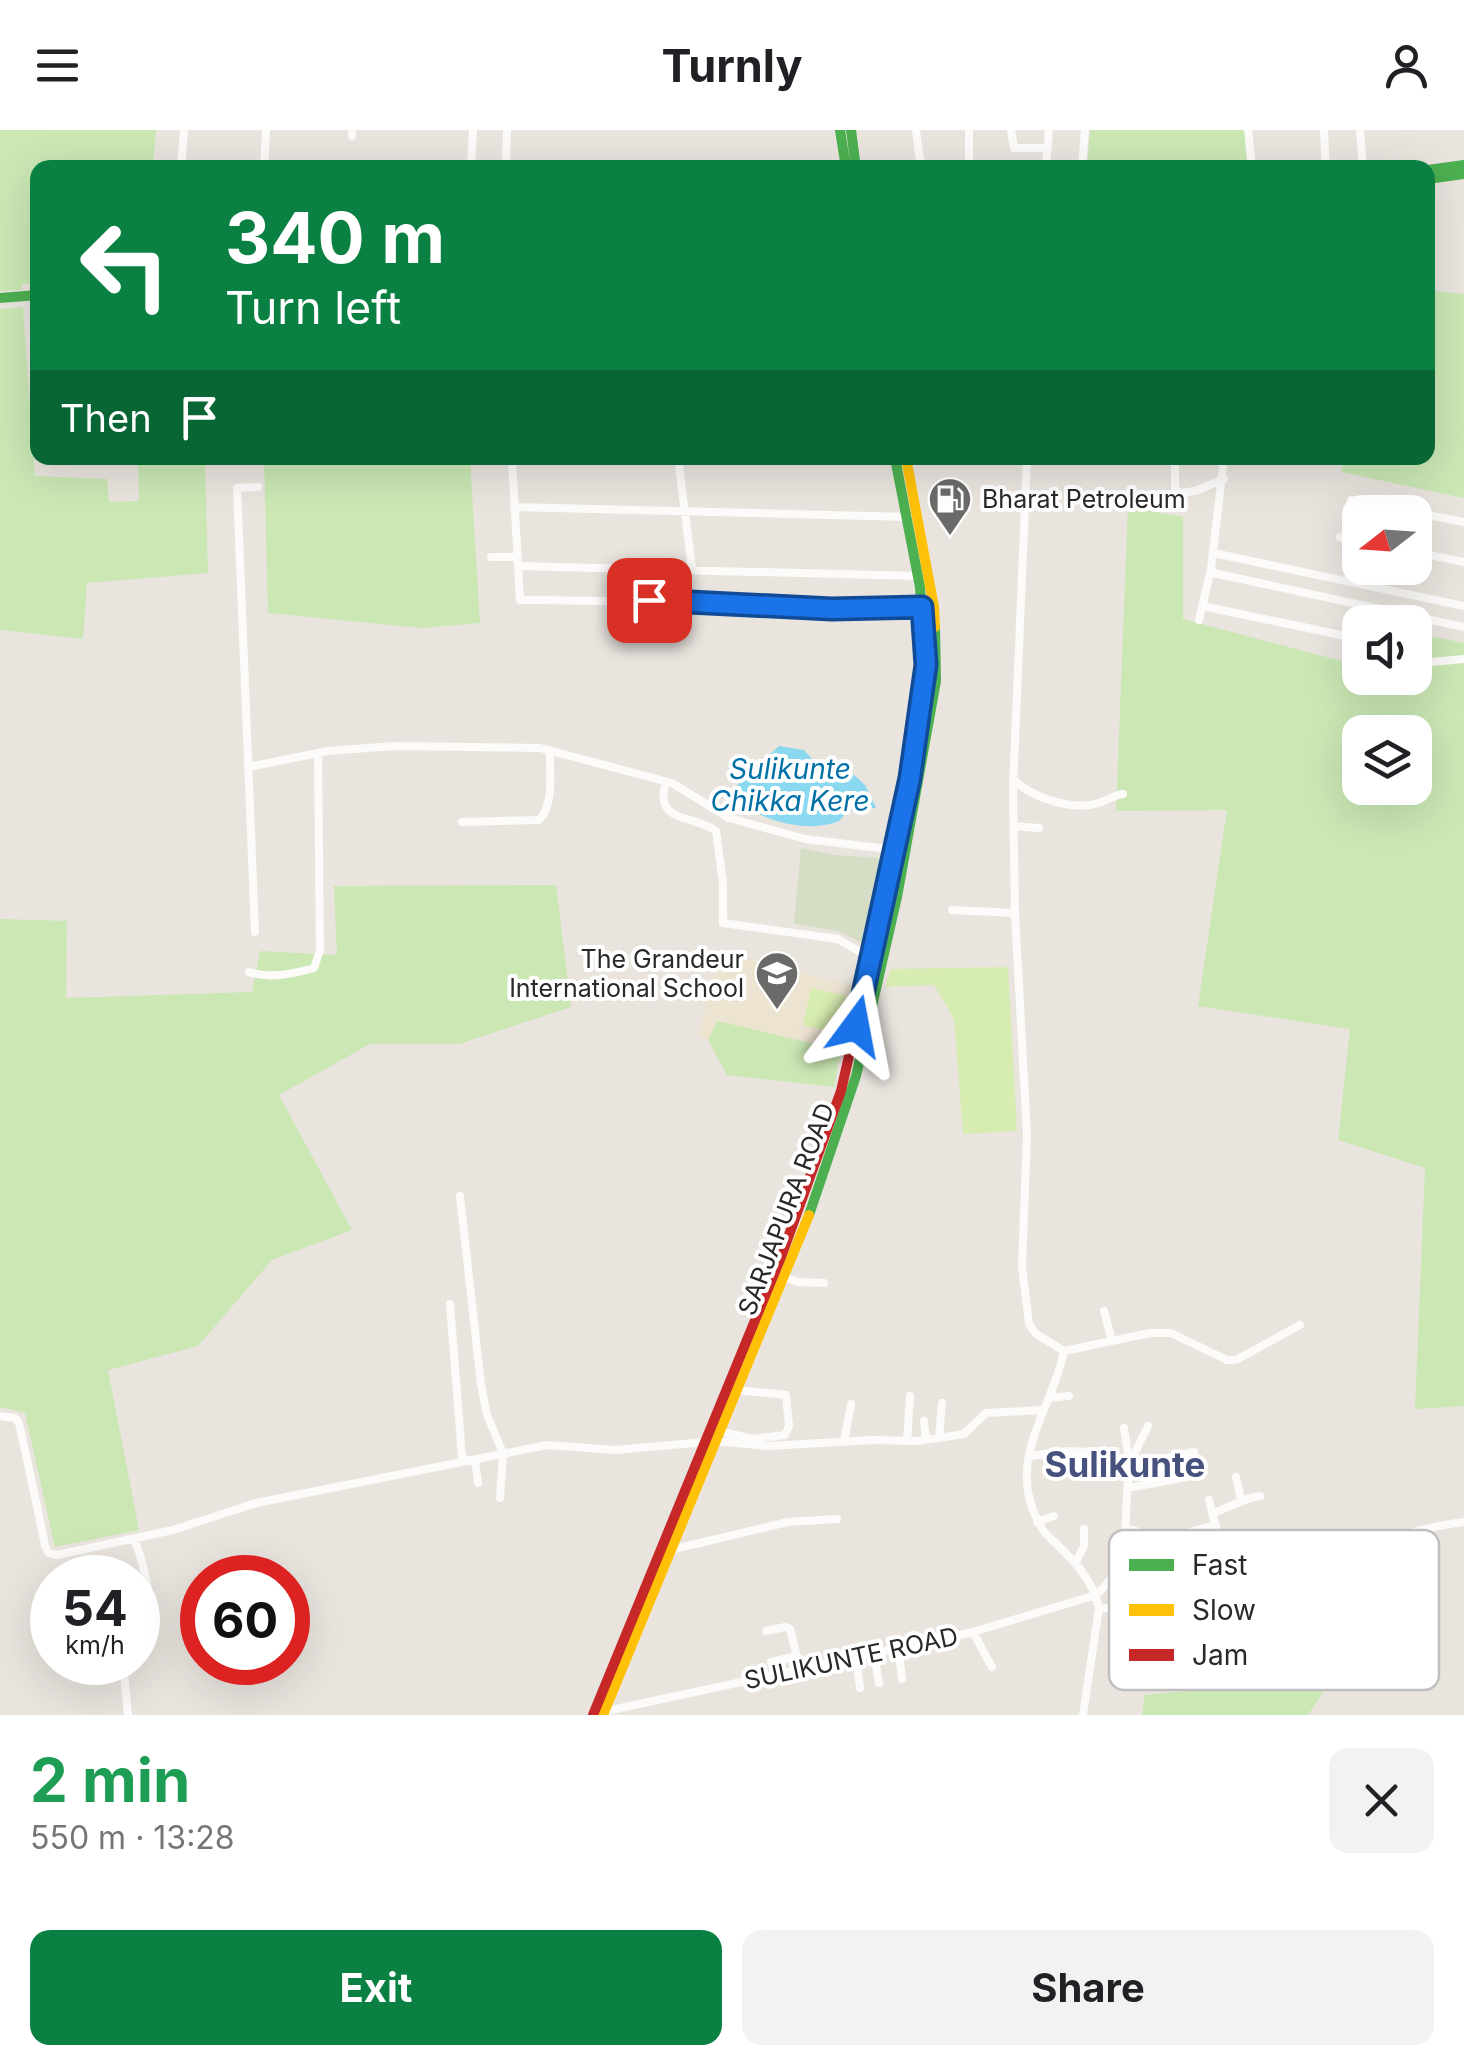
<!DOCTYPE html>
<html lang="en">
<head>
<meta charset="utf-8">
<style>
	:root { --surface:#fff; --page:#f2f2f2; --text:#202124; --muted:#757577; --accent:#0b8043 }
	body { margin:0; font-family:Inter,sans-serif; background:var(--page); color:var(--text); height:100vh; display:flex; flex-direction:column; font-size:38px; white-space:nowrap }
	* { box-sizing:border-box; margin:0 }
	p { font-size:32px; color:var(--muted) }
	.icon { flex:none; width:55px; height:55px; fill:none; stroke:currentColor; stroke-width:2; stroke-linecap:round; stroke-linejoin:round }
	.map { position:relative; height:1585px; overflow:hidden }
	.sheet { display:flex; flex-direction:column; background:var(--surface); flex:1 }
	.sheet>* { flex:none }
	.guide { position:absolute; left:30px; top:30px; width:1405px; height:305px; border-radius:20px; box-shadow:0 10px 40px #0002; background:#0b8043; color:#fff; overflow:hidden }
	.needle { width:65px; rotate:253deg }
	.controls { position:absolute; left:1342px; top:365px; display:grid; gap:20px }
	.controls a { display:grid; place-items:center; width:90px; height:90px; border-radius:20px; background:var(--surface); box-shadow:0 10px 40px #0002; font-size:50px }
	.speed { position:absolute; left:30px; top:1425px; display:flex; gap:20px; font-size:50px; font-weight:700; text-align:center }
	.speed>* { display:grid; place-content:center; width:130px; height:130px; border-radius:50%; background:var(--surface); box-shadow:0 10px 40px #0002; line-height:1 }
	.speed small { font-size:25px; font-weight:400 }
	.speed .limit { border:15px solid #d22; background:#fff; color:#111 }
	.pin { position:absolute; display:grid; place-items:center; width:85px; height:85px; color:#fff; margin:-42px; border-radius:20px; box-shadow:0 5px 15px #0006 }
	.me { position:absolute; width:110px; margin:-55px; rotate:13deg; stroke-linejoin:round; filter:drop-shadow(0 0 8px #0008) }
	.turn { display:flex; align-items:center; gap:35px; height:210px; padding:0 30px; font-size:45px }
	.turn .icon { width:130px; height:130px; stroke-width:2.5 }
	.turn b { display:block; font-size:70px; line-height:85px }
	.then { display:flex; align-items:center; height:95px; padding:0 30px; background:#0003; gap:20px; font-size:38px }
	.round { display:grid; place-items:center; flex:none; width:105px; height:105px; border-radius:20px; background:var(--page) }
	.overview { display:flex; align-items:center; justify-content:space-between; height:170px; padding:0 30px }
	h1 { font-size:60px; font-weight:700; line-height:75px; color:#1e9e55 }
	.button { display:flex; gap:20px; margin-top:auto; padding:20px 30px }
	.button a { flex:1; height:115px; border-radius:20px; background:var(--accent); color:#fff; font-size:40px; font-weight:700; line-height:115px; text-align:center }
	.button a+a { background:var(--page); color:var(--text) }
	header { display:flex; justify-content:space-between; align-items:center; height:130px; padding:0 30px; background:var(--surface); font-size:45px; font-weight:700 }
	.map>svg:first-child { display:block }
	.education { fill:#ede3d1 }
	.green { fill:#cae7b4; fill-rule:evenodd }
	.cemetery { fill:#d5dec4 }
	.pitch { fill:#d7ecb0 }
	.water { fill:#8bd9f1 }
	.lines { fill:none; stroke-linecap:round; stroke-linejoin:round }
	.street { stroke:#fcfbfa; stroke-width:8 }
	.fast { stroke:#4caf50; stroke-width:10 }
	.slow { stroke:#ffc107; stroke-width:10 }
	.jam { stroke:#c62828; stroke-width:10 }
	.route-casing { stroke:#114b97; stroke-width:25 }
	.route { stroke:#1a73e8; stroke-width:18 }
	.labels { text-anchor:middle; stroke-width:8; stroke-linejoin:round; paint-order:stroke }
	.poi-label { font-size:25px; fill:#292929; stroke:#fff; text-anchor:start }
	.street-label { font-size:25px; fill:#292929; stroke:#fff }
	.water-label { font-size:28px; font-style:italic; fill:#0170a6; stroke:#fff }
	.district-label { font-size:35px; font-weight:bold; fill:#46517e; stroke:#fff }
	.key { fill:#fff; stroke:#bfbfbf; stroke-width:2.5 }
	.key-label { font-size:28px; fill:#292929 }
</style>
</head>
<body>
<header><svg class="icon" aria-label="menu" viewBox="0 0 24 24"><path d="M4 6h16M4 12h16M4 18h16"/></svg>Turnly<svg class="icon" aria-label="person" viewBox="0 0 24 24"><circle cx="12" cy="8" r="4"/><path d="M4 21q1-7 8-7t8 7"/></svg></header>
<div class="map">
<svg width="1464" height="1585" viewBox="0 0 1464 1585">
	<rect width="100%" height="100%" fill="#e9e4de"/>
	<!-- education -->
	<path class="education" d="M722,822L855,856L834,957L727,945L708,910L697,906Z"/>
	<!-- green -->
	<path class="green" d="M0,0H156L153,37L38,38L37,153L22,154V160L0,161Z
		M1090,0H1247L1249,37L1087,38Z
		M1428,160L1464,164V368L1341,342L1345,328H1428Z
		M23,177L35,346L107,349L109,372L139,371L138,328H205L208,443L87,453L83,509L0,500V179Z
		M264,328H470L480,493L422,498L268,483Z
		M1128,377L1183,387V489L1360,536V548H1415V503L1464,513V1276L1415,1279L1425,1038L1338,1010L1350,899L1198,876L1227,680L1116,681ZM1360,602H1415V658H1360Z
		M556,755L571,877L459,914H370L279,965L352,1100L272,1130L198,1216L108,1240L139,1400L55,1417L25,1283L0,1277V789L67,791L66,868L252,862L260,821L337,825L334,756Z
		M717,891L841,920L834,957L727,945L708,910Z
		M1398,1448L1308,1585H1142L1145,1565L1239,1556L1372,1453Z"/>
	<!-- cemetery -->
	<path class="cemetery" d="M801,718L833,725L880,728L864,814L838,801L794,794Z"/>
	<!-- pitch -->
	<path class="pitch" d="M1008,837L1017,1001L963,1004L954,889L934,855L885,857L891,839Z
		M811,858L846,866L838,903L803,895Z"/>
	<!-- water -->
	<path class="water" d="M779,616L804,620L821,639L852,643L865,655L876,678C866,678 854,678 846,684C838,690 842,691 833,693C801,703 752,688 729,663Z"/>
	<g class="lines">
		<!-- street -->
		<path class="street" d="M916,0L921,38
			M1011,0L1014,18H1048
			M1248,0L1252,38
			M1324,0L1326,38
			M1360,0L1363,38
			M352,6V0
			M181,38L184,0
			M264,38L266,0
			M471,38L473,0
			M506,38L507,0
			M969,38V0
			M1046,38L1049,0
			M1082,38L1085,0
			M512,328L520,470C654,470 789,479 923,477
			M678,328L692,438
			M773,328L896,331
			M1027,328L1013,658L1015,783L1027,1005L1022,1137L1029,1194L1036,1204L1064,1221C1054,1274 1012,1321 1032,1377C1036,1387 1039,1396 1046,1404C1069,1426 1092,1446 1099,1478C1137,1477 1173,1492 1212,1482C1232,1477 1250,1467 1269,1459C1330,1431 1397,1400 1464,1392
			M1175,328V358L1179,363L1195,361L1224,349
			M1224,328L1211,439L1213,443L1464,497
			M1351,370L1464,392
			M514,377L908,387
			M1340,407L1360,411
			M1415,422L1464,432
			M1213,423L1464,476
			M491,427H517
			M518,436L918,446
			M1202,476L1360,509
			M1199,490L1211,439
			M1421,533L1464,529
			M248,637L328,621L394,616L540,618L672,653L729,688L805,709L896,720
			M1013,649C1031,668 1073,681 1099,673C1108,670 1114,665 1123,664
			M666,652C653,694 693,684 716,701L723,753V793L838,809L874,830
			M462,692L539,690C555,674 549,642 550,620
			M1014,696L1039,698
			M952,780L1015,783
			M255,802L237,358L258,357
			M249,842C269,849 293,844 314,838L320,820L318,625
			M460,1066L481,1254L487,1285L503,1323L500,1368
			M784,1147L798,1152L824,1153
			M450,1174L462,1327L470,1331
			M1104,1181L1112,1211
			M1064,1221L1150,1203H1171L1227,1230H1236L1300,1195
			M1050,1268L1069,1266
			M0,1286L15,1288L19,1293C28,1335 37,1374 45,1416L49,1423L57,1425L173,1400L256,1373L547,1315L616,1320L716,1311L768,1316L872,1310L918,1311L964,1304L986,1283L1044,1280
			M924,1291L926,1310
			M1124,1298L1130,1337L1194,1322
			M719,1301L752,1309L785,1305L789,1296L786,1265L737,1260
			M939,1308L942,1273
			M907,1311L910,1266
			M844,1312L851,1274
			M1029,1326L1069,1321L1094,1322
			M475,1330L478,1353
			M1236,1347L1241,1369
			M1128,1358L1202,1344
			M1209,1370L1226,1438
			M1213,1383C1231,1377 1241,1369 1260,1366
			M1037,1392L1054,1386
			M1126,1398L1163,1409L1216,1395
			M134,1409C143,1430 156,1480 147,1501L138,1502
			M670,1420L788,1392L837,1389
			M1121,1427L1165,1445L1211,1441L1238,1435
			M1076,1432L1084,1416V1399
			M1267,1459L1283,1490
			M766,1501L785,1497L790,1499L800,1539
			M973,1502L992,1537
			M898,1517L902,1549
			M874,1523L879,1553
			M856,1526L860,1558
			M123,1532L128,1585
			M771,1532L797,1526
			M602,1582L973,1502L1096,1465C1136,1432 1121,1383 1130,1339C1132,1325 1142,1309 1148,1296
			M1083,1585L1099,1478"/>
		<!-- fast -->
		<path class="fast" d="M840,0L846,38
			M851,0L856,38
			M1428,40L1464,35
			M1428,49L1464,44
			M0,168L38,165
			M882,781L894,729L926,535L920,457L895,328
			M809,1085L856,946L897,767L936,551L935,497"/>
		<!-- slow -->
		<path class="slow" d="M906,328L934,477L935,497
			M603,1585L809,1085"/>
		<!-- jam -->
		<path class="jam" d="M593,1585L781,1127L841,961L882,781"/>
	</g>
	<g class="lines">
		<!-- route casing -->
		<g class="route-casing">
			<path id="route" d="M649,470L832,479L922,477L926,535L910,648L856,896"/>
		</g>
		<!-- route -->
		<use href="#route" class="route"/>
	</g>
	<!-- icons -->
	<defs>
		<g id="fuel-pin" transform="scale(2.25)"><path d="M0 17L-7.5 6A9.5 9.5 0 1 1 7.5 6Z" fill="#6c6a68" stroke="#fff"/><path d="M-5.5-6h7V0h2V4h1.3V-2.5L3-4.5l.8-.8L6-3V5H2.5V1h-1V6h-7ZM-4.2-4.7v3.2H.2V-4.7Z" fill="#fff"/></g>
		<g id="school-pin" transform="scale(2.25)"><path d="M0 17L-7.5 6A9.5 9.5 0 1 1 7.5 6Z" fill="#6c6a68" stroke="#fff"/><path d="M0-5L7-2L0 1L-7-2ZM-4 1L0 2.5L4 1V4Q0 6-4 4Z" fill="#fff"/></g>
	</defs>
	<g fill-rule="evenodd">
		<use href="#fuel-pin" x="950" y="369"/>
		<use href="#school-pin" x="777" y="843"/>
	</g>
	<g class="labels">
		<!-- poi labels -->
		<g class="poi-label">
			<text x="982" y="378">Bharat Petroleum</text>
			<text x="744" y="838" text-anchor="end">The Grandeur<tspan x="744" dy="29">International School</tspan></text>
		</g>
		<!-- street labels -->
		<g class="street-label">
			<text transform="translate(786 1079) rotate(-69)" y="9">SARJAPURA ROAD</text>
			<text transform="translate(851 1528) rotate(-12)" y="9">SULIKUNTE ROAD</text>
		</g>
		<!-- water labels -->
		<g class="water-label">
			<text x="790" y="649">Sulikunte<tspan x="790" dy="32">Chikka Kere</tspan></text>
		</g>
		<!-- district labels -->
		<g class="district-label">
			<text x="1125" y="1347">Sulikunte</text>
		</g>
	</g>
	<!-- legend -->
	<rect x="1109" y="1400" width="330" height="160" rx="15" class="key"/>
	<rect x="1129" y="1429" width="45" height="12" fill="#4caf50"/>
	<rect x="1129" y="1474" width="45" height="12" fill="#ffc107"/>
	<rect x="1129" y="1519" width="45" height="12" fill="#c62828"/>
	<g class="key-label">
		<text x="1192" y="1445">Fast</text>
		<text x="1192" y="1490">Slow</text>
		<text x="1192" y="1535">Jam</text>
	</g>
</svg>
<div class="controls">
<a><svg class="needle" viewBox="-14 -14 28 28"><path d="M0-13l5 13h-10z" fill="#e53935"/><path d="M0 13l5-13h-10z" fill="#757577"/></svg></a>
<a><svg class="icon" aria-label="sound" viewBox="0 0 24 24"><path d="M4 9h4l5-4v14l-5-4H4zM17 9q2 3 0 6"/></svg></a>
<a><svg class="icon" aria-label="layers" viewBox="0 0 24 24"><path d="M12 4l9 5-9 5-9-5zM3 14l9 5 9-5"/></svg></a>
</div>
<div class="speed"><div>54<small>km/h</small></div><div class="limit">60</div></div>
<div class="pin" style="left:649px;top:470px;background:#d93025"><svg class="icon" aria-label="arrive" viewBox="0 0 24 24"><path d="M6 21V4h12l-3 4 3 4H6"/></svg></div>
<svg class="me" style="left:856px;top:896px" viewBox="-20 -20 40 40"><path d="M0-17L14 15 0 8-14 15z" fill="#1a73e8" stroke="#fff" stroke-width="4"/></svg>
<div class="guide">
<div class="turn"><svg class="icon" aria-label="left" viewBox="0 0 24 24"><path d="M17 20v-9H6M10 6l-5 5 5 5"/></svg><div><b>340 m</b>Turn left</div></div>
<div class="then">Then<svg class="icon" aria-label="arrive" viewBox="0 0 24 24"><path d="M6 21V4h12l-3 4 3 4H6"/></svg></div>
</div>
</div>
<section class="sheet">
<div class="overview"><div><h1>2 min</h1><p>550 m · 13:28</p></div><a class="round"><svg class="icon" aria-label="close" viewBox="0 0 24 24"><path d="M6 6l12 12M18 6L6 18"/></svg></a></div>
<div class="button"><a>Exit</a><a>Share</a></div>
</section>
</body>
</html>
